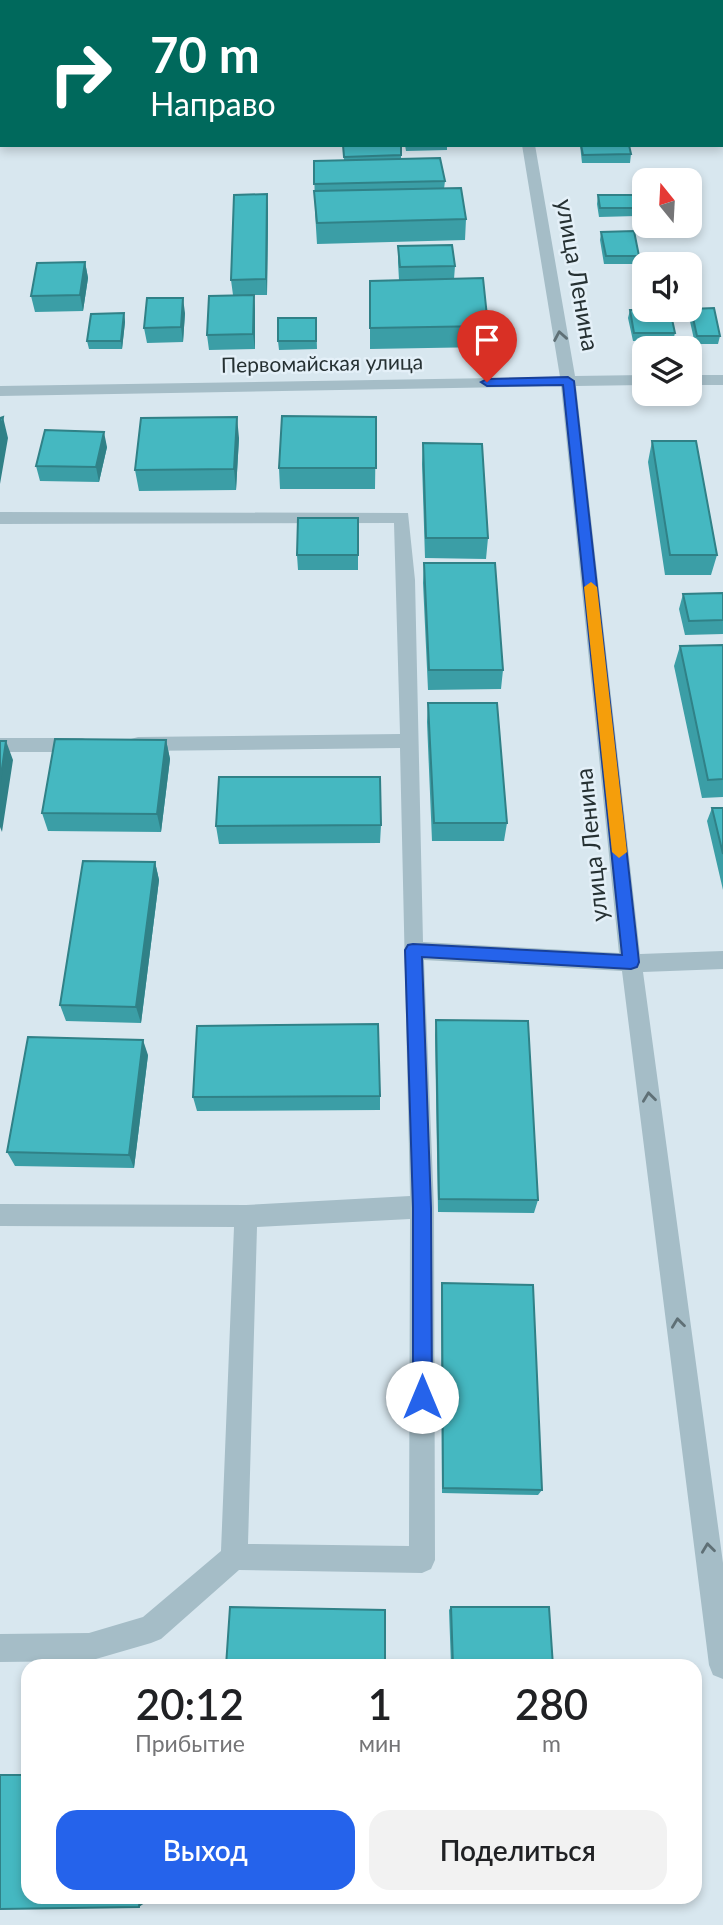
<!DOCTYPE html>
<html lang="ru">
<head>
<meta charset="utf-8">
<style>
	:root { --surface:#fff; --page:#f2f2f2; --text:#202124; --muted:#757577; --accent:#2563eb }
	body { margin:0; font-family:Lato,sans-serif; background:var(--page); color:var(--text); height:100vh; display:flex; flex-direction:column; font-size:26px; white-space:nowrap }
	* { box-sizing:border-box; margin:0 }
	p { font-size:23px; color:var(--muted) }
	.icon { flex:none; width:38px; height:38px; fill:none; stroke:currentColor; stroke-width:2; stroke-linecap:round; stroke-linejoin:round }
	.map { position:relative; flex:1; overflow:hidden }
	.drawer { position:absolute; left:21px; top:1659px; width:681px; height:245px; display:flex; flex-direction:column; background:var(--surface); border-radius:21px; box-shadow:0 4px 10px #0003 }
	.drawer>* { flex:none }
	.hud { position:absolute; left:0px; top:0px; width:724px; height:147px; box-shadow:0 4px 10px #0003; background:#00695c; color:#fff; overflow:hidden }
	.needle { width:46px; rotate:342deg }
	.tools { position:absolute; left:632px; top:168px; display:grid; gap:14px }
	.tools a { display:grid; place-items:center; width:70px; height:70px; border-radius:14px; background:var(--surface); box-shadow:0 4px 10px #0003; font-size:35px }
	.pin { position:absolute; display:grid; place-items:center; width:60px; height:60px; color:#fff; margin:-72px -30px; border-radius:50% 50% 50% 0; rotate:-45deg; box-shadow:0 0 7px #0007 }
	.pin .icon { rotate:45deg }
	.me { position:absolute; width:77px; margin:-38px; rotate:0deg; stroke-linejoin:round; filter:drop-shadow(0 0 5px #0008) }
	.turn { display:flex; align-items:center; gap:24px; height:147px; padding:0 35px; font-size:32px }
	.turn .icon { width:91px; height:91px; stroke-width:2.5 }
	.turn b { display:block; font-size:49px; line-height:60px }
	.eta { display:flex; justify-content:space-evenly; align-items:center; height:119px; text-align:center }
	.eta b { font-size:42px; font-weight:600; line-height:49px }
	.button { display:flex; gap:14px; margin-top:auto; padding:14px 35px }
	.button a { flex:1; height:80px; border-radius:21px; background:var(--accent); color:#fff; font-size:28px; font-weight:600; line-height:80px; text-align:center }
	.button a+a { background:var(--page); color:var(--text) }
	.map>svg:first-child { display:block }
	.lines { fill:none; stroke-linecap:round; stroke-linejoin:round }
	.minor { fill:#a5bdc7; fill-rule:evenodd }
	.wall { fill:#3b9ea6 }
	.shaded-wall { fill:#308187 }
	.building { fill:#45b8c1; stroke:#308187; stroke-width:2 }
	.oneway { stroke:#5f7076 }
	.route { fill:#2563eb; stroke:#184099; stroke-width:2 }
	.slow { fill:#f59e0b }
	.labels { text-anchor:middle; stroke-width:5; stroke-linejoin:round; paint-order:stroke }
	.far-street-label { font-size:21px; fill:#263133; stroke:#e4f0f8 }
	.street-label { font-size:24px; fill:#263133; stroke:#e4f0f8 }
</style>
</head>
<body>
<div class="map">
<svg width="723" height="1925" viewBox="0 0 723 1925">
	<rect width="100%" height="100%" fill="#d8e7ef"/>
	<g class="lines">
		<!-- minor -->
		<path class="minor" d="M498,0H510L511,2H499Z
			M0,69H2V77H0Z
			M522,145H535L575,376L644,375V385L576,386L640,954L723,951V969L643,972L723,1563V1679L713,1675L709,1665L622,971L424,960L434,1207L435,1560L431,1569L422,1573L239,1570L161,1639L151,1643L89,1661L0,1662V1634L89,1633L143,1617L221,1551L234,1227L0,1226V1204L246,1205L410,1196L400,748L138,751L131,749L129,744L131,739L138,737L400,734L394,523L0,524V512L408,513L415,580L423,942L619,953L561,386L0,396V386L560,377ZM410,1219L409,1546L248,1544L257,1227Z
			M690,375H723V385H690Z
			M0,738H82L89,740L91,745L89,750L82,752H0Z"/>
	</g>
	<!-- wall -->
	<path class="wall" d="M283,0H312V2H283Z
		M343,145H401V159L445,181L444,189L466,219L465,240L317,244L315,212L314,161L344,160Z
		M405,145H447V150L406,151Z
		M580,145H629L631,154L630,163H582Z
		M267,194L268,209L267,295H233L231,280Z
		M598,195L639,208L637,216L599,217L597,204Z
		M601,232L639,256L644,264V294H638L634,272L635,264H604L600,240Z
		M398,246L455,266L454,279L488,326L486,347L370,349V281L399,280L398,262Z
		M85,262L88,278L83,311L35,312L31,296Z
		M690,266L692,278L690,291Z
		M254,295L255,310V349L209,350L207,335Z
		M691,309L720,336L718,344H695L689,317Z
		M630,310L675,333L673,341H633L628,318Z
		M124,313L125,322L122,349H89L87,341Z
		M185,313L183,342L147,343L144,328Z
		M316,318L317,349L279,350L278,341Z
		M376,417L375,489H280L279,468Z
		M239,438L236,490L139,491L135,470Z
		M652,441L717,555L711,575H665L648,462Z
		M423,443L488,538L486,559L425,558L422,464Z
		M107,447L99,482L40,481L36,466Z
		M358,518V570H298L297,555Z
		M424,563L503,670L501,689L428,690L423,583Z
		M723,593V634L685,635L679,609L683,594Z
		M723,645V797L702,798L674,666L680,646Z
		M428,703L507,823L504,841H432L427,722Z
		M166,740L170,759L161,832L48,831L42,813Z
		M712,808H723V890L707,821Z
		M381,825L380,843L219,844L216,826Z
		M155,862L159,880L141,1023L66,1021L60,1005Z
		M436,1020L538,1200L534,1213L438,1212L435,1035Z
		M148,1055L134,1168L15,1166L7,1152Z
		M380,1096V1110L197,1111L193,1097Z
		M442,1283L542,1490L538,1495L442,1493L441,1291Z
		M451,1607L553,1666H451L449,1610Z"/>
	<!-- shaded-wall -->
	<path class="shaded-wall" d="M2,10V36L0,41V16Z
		M267,194L268,209L267,295L266,279Z
		M85,262L88,278L83,311L80,295Z
		M254,295L255,310V349L253,334Z
		M183,298L185,313L183,342L181,327Z
		M124,313L125,322L122,349L121,341Z
		M3,417L8,438L0,484V431Z
		M237,417L239,438L236,490L234,469Z
		M104,432L107,447L99,482L96,467Z
		M166,740L170,759L161,832L157,814Z
		M6,741L13,760L2,832L0,827V782Z
		M155,862L159,880L141,1023L136,1007Z
		M143,1040L148,1055L134,1168L129,1155Z
		M140,1897H146V1902L139,1907Z"/>
	<!-- building -->
	<path class="building" d="M0,0H5L4,2H2V10L0,16Z
		M67,0H96V2H66Z
		M549,0H600V2L549,1Z
		M650,0H684V2H651Z
		M709,0H723V2H710Z
		M190,1H210V2H190Z
		M343,145H401V155L344,157Z
		M581,145H629L631,154L583,155Z
		M440,158L445,181L314,184V161Z
		M461,188L466,219L317,223L314,191Z
		M267,194L266,279L231,280L234,195Z
		M598,195H636L639,208H600Z
		M634,231L639,256H606L601,232Z
		M452,245L455,266L400,267L398,246Z
		M637,257H687L689,264H644V278H641Z
		M85,262L80,295L31,296L37,263Z
		M690,266L692,278H690Z
		M483,278L488,326L370,328V281Z
		M254,295L253,334L207,335L209,296Z
		M147,298H183L181,327L144,328Z
		M714,308L720,336H697L691,309Z
		M630,310H670L675,333H634Z
		M124,313L121,341H87L91,314Z
		M278,318H316V341H278Z
		M282,416L376,417V468H279Z
		M3,417L0,431V418Z
		M237,417L234,469L135,470L141,418Z
		M45,430L104,432L96,467L36,466Z
		M652,441H696L717,555H670Z
		M423,443L482,444L488,538H426Z
		M298,518H358V555H297Z
		M424,563H495L503,670H429Z
		M723,593V620L689,621L683,594Z
		M723,645V779L708,780L680,646Z
		M428,703H497L507,823H434Z
		M55,739L166,740L157,814L42,813Z
		M0,741H6L0,782Z
		M219,777H380L381,825L216,826Z
		M712,808H723V854Z
		M83,861L155,862L136,1007L60,1005Z
		M436,1020L528,1021L538,1200L439,1199Z
		M378,1024L380,1096L193,1097L197,1026Z
		M28,1037L143,1040L129,1155L7,1152Z
		M442,1283L533,1285L542,1490L443,1488Z
		M230,1607L385,1610V1666H226Z
		M451,1607H549L553,1666H453Z
		M0,1775H28V1897H140L139,1907L0,1909Z"/>
	<!-- one-way arrows -->
	<defs><path id="oneway-chevron" d="M-2-3.5L2.5 0L-2 3.5" fill="none" stroke-width="1.6" stroke-linecap="round" stroke-linejoin="round" transform="scale(1.75)"/></defs>
	<g class="oneway">
		<use href="#oneway-chevron" transform="translate(560 336) rotate(-100)"/>
		<use href="#oneway-chevron" transform="translate(649 1097) rotate(-97)"/>
		<use href="#oneway-chevron" transform="translate(678 1323) rotate(-97)"/>
		<use href="#oneway-chevron" transform="translate(708 1548) rotate(-97)"/>
	</g>
	<!-- route -->
	<path class="route" d="M568,377L574,381L639,962L637,967L631,969L422,957L431,1208L432,1397L429,1404L422,1407L415,1404L413,1397V1208L405,950L408,945L413,944L622,955L563,385L487,386L481,382L487,379Z"/>
	<!-- slow -->
	<path class="slow" d="M591,582L597,587L627,852L619,858L612,852L584,587Z"/>
	<g class="labels">
		<!-- far-street labels -->
		<g class="far-street-label">
			<text transform="translate(322 364) rotate(-1)" y="7">Первомайская улица</text>
		</g>
		<!-- street labels -->
		<g class="street-label">
			<text transform="translate(577 275) rotate(80)" y="8">улица Ленина</text>
			<text transform="translate(592 845) rotate(-96)" y="8">улица Ленина</text>
		</g>
	</g>
</svg>
<div class="tools">
<a><svg class="needle" viewBox="-14 -14 28 28"><path d="M0-13l5 13h-10z" fill="#e53935"/><path d="M0 13l5-13h-10z" fill="#757577"/></svg></a>
<a><svg class="icon" aria-label="sound" viewBox="0 0 24 24"><path d="M4 9h4l5-4v14l-5-4H4zM17 9q2 3 0 6"/></svg></a>
<a><svg class="icon" aria-label="layers" viewBox="0 0 24 24"><path d="M12 4l9 5-9 5-9-5zM3 14l9 5 9-5"/></svg></a>
</div>
<div class="pin" style="left:487px;top:382px;background:#d93025"><svg class="icon" aria-label="arrive" viewBox="0 0 24 24"><path d="M6 21V4h12l-3 4 3 4H6"/></svg></div>
<svg class="me" style="left:422px;top:1397px" viewBox="-20 -20 40 40"><circle r="19" fill="#fff"/><path d="M0-13L10 11 0 6-10 11z" fill="#2563eb"/></svg>
<div class="hud">
<div class="turn"><svg class="icon" aria-label="right" viewBox="0 0 24 24"><path d="M7 20v-9h11M14 6l5 5-5 5"/></svg><div><b>70 m</b>Направо</div></div>
</div>
<section class="drawer">
<div class="eta">
<div><b>20:12</b><p>Прибытие</p></div>
<div><b>1</b><p>мин</p></div>
<div><b>280</b><p>m</p></div>
</div>
<div class="button"><a>Выход</a><a>Поделиться</a></div>
</section>
</div>
</body>
</html>
